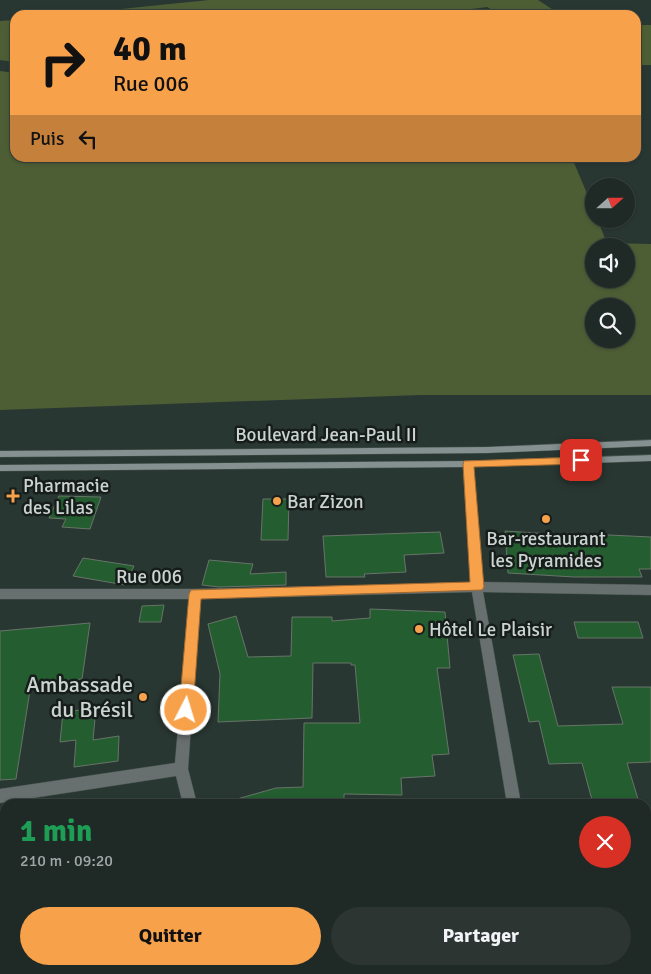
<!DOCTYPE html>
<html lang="fr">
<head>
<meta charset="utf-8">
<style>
	:root { --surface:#1f2926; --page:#2c3532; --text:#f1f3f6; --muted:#a1a6a7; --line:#3c4543; --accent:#f7a14a }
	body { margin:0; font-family:Signika,sans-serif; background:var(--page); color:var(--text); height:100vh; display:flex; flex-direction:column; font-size:19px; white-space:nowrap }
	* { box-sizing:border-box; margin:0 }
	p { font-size:16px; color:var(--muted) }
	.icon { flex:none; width:28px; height:28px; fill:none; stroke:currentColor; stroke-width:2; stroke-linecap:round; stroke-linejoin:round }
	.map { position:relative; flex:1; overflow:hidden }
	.side { position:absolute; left:0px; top:799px; width:651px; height:176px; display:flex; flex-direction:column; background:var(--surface); border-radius:15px 15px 0 0; box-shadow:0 1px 4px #0004,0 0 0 1px var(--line) }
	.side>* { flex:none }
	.top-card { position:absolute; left:10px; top:10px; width:631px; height:152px; border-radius:15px; box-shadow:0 1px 4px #0004,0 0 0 1px var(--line); background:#f7a14a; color:#111; overflow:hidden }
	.needle { width:32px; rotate:69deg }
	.controls { position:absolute; left:585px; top:178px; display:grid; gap:10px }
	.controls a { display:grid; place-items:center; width:50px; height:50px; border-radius:50%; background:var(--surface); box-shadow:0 1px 4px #0004,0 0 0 1px var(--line); font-size:25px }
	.pin { position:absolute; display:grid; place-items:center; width:42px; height:42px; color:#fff; margin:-21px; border-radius:10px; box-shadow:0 2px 8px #0006 }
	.me { position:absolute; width:55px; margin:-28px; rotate:5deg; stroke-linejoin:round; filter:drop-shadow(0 0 4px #0008) }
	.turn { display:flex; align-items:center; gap:18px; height:105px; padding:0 20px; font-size:22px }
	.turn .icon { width:65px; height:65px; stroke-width:2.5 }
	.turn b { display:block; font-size:35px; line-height:42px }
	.then { display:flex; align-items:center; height:48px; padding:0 20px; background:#0003; gap:10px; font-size:19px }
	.round { display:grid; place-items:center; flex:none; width:52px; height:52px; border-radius:26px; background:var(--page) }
	.headline { display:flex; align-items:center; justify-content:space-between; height:85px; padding:0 20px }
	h1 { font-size:30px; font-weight:700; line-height:38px; color:#1e9e55 }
	.primary-button { display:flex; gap:10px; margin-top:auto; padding:10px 20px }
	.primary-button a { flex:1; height:58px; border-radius:30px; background:var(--accent); color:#111; font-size:20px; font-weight:700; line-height:58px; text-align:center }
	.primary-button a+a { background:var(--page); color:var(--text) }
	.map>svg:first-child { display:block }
	.green { fill:#4d5e35; fill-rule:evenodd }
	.building { fill:#245e30; stroke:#687469 }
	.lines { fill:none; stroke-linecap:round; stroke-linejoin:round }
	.street-casing { stroke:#46534e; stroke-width:1 }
	.secondary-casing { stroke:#46534e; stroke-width:1 }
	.street { fill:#68706f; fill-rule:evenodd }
	.secondary { fill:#859190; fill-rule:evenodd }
	.route { fill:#f7a14a; stroke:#a16930 }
	.poi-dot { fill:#f7a14a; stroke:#171d1a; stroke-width:2 }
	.labels { text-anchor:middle; stroke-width:5; stroke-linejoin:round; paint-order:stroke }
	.street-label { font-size:19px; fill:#cbd4d0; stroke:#171d1a }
	.poi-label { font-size:19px; fill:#cbd4d0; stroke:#171d1a; text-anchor:start }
	.near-poi-label { font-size:22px; fill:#cbd4d0; stroke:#171d1a; text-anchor:end }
</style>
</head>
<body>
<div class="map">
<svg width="651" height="974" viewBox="0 0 651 974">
	<rect width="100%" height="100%" fill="#293732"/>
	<!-- green -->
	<path class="green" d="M209,0H538L561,15H502L487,7L457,11L461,15H62Z
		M15,20V62L0,60V21Z
		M636,25H651V65H636Z
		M0,71L15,73V158H572L594,210V219H597L607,243L651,244V395H420L0,410ZM626,246V279H594V246ZM594,306H626V339H594Z"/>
	<!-- building -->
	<path class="building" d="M59,496L101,497L90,529L62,527L66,519L49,518Z
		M263,499H289L288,540H261Z
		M505,531L567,535V533L651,537V569H639L642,577H574L508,573Z
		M440,532L444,553L404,555L406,572L364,574L365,577H326L323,536Z
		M83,558L134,566L125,585L73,576Z
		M209,560L253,564L250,574L286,572V585L219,587L202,585Z
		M164,605L161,622H139L142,606Z
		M370,609L445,612L450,668H437L449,754L432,755L435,776L401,778L402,795L344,794V804H238L237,799L276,788L303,787L304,723H360L355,665H351V663H313L312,718L218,722L220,674L208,624L236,616L248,657L291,656L292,617H332V621L370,618Z
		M574,622H638L643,638H578Z
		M90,623L82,679L31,684L16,779L0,780V631Z
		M539,654L558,726L623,724L612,687H651V762L627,763L638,799H633L635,804H595L594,800H592L582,763L549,764L539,721L529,722L513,655Z
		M96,708L93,740L119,736L118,761L74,767L76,740L60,742L63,712Z"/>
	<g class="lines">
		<!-- street casing -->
		<g class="street-casing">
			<path id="street" d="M468,461L473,464L482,582L651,585V595L483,592L521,804H507L472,592L200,599L188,769L197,804H183L176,776L0,803V789L175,763L189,599H0V589H195L471,583L463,464Z
				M646,863H651V877H646Z
				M224,970H240L241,974H225Z
				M532,970H548L549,974H533Z"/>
		</g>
		<!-- secondary casing -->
		<g class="secondary-casing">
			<path id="secondary" d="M651,440V446L488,453L0,457V451L488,447Z
				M651,455V461L468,467L0,471V465L468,461Z"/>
		</g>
		<!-- street -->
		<use href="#street" class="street"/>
		<!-- secondary -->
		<use href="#secondary" class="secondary"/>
	</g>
	<!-- route -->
	<path class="route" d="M581,457L586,460L581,464L474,467L484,587L482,590L201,599L193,710L191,715L186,717L181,715L179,710L189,594L191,590L470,582L463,464L464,461Z"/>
	<!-- markers -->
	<g class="poi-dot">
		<path d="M10.5 488.5h5v5h5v5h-5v5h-5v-5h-5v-5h5z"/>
		<circle cx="277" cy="501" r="5"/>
		<circle cx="546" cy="519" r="5"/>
		<circle cx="419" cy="629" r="5"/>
		<circle cx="143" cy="697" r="5"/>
	</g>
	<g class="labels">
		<!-- street labels -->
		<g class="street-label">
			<text x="326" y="441">Boulevard Jean-Paul II</text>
			<text x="149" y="583">Rue 006</text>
		</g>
		<!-- poi labels -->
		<g class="poi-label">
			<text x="23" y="492">Pharmacie<tspan x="23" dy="22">des Lilas</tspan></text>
			<text x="287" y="508">Bar Zizon</text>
			<text x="546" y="545" text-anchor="middle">Bar-restaurant<tspan x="546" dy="22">les Pyramides</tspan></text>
			<text x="429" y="636">Hôtel Le Plaisir</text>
		</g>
		<!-- near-poi labels -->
		<g class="near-poi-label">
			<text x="133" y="692">Ambassade<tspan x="133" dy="25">du Brésil</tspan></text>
		</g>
	</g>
</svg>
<div class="controls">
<a><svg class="needle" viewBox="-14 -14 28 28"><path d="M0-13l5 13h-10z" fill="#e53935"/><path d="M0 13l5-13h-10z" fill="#a1a6a7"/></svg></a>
<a><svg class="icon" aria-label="sound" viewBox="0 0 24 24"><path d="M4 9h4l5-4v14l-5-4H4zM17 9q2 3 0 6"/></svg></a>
<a><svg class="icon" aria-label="search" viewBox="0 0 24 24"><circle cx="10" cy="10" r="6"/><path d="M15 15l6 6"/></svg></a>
</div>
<div class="pin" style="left:581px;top:460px;background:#d93025"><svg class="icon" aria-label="arrive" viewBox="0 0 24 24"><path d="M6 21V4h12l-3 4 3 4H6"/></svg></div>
<svg class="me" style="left:186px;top:710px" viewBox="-20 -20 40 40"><circle r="17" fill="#f7a14a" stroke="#fff" stroke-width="3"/><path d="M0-11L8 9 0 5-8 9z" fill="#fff"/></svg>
<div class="top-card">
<div class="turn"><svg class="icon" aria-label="right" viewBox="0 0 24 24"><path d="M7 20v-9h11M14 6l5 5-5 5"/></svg><div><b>40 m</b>Rue 006</div></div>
<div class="then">Puis<svg class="icon" aria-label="left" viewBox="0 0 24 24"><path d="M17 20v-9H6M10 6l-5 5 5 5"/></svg></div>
</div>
<section class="side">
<div class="headline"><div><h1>1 min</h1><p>210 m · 09:20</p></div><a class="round" style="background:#d93025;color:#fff"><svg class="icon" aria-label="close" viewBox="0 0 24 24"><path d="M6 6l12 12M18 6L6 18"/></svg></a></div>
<div class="primary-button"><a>Quitter</a><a>Partager</a></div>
</section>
</div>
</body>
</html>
